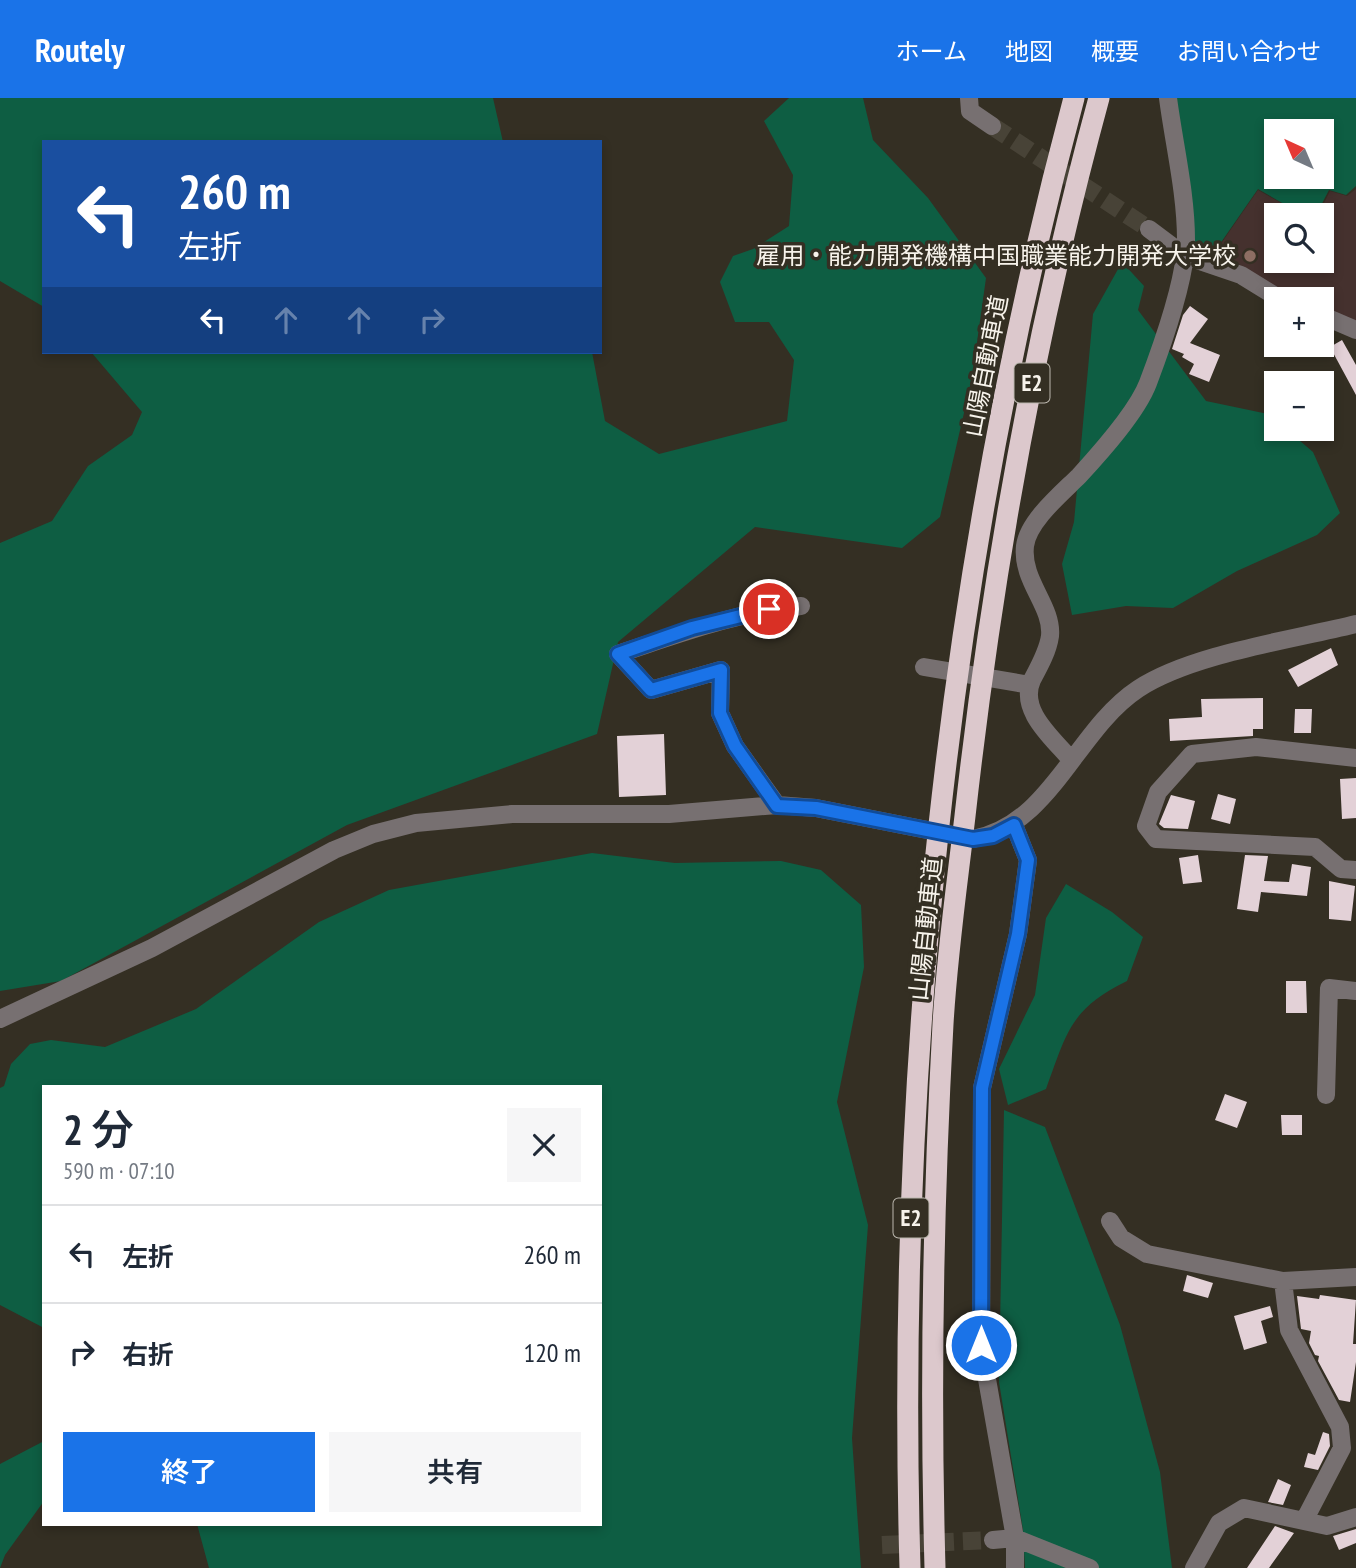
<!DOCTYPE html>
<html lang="ja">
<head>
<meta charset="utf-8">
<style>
	:root { --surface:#fff; --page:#f6f6f7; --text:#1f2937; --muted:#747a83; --line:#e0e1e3; --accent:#1a73e8 }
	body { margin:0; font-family:"PT Sans Narrow","Noto Sans JP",sans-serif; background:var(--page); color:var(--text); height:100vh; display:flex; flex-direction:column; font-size:26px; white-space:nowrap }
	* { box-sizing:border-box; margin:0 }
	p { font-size:23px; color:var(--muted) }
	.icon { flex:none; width:38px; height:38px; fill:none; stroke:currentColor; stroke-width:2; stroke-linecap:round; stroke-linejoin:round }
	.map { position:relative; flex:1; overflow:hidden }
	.details { position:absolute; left:42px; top:987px; width:560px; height:441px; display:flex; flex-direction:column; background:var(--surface); border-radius:0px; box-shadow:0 4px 10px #0003 }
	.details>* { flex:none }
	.banner { position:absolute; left:42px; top:42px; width:560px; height:214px; border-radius:0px; box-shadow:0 4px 10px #0003; background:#1a4fa0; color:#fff; overflow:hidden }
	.needle { width:46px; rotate:316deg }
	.buttons { position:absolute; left:1264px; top:21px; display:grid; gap:14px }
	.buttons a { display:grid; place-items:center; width:70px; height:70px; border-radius:0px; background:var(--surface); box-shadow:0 4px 10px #0003; font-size:35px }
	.pin { position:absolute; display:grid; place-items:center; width:60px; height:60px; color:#fff; margin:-30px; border:4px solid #fff; border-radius:50%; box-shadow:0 2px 7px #0007 }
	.me { position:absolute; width:77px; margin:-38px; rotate:0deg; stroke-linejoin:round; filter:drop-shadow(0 0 5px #0008) }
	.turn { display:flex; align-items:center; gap:24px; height:147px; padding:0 21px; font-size:32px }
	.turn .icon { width:91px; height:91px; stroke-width:2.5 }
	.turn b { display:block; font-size:49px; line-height:60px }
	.lanes { display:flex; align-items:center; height:66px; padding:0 21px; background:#0003; justify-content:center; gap:35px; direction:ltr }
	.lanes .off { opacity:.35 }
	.round { display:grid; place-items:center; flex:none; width:74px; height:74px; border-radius:0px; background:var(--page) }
	.summary { display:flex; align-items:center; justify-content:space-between; height:119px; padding:0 21px }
	h1 { font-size:42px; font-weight:600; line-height:52px }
	.button { display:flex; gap:14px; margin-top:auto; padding:14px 21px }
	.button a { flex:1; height:80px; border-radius:0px; background:var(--accent); color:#fff; font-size:28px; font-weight:600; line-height:80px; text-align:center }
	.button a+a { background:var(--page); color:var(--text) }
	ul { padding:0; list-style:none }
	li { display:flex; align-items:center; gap:21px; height:98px; padding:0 21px; border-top:2px solid var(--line) }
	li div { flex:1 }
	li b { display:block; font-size:26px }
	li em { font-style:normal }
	header { display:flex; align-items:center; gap:42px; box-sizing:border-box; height:98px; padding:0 35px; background:var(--accent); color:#fff }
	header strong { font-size:33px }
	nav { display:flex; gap:38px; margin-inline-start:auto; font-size:24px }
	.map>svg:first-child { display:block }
	.education { fill:#45312e }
	.green { fill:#0e5e43; fill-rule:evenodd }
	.building { fill:#e3d1d7 }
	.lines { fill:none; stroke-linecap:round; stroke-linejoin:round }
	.minor-tunnel { stroke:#484337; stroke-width:18; stroke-dasharray:18 9; stroke-linecap:butt }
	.minor { stroke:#777071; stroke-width:18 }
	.highway { stroke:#dcc8cc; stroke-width:21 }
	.route-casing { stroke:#114b97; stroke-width:18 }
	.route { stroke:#1a73e8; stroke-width:12 }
	.education-dot { fill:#8d6e63; stroke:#342f23; stroke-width:2.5 }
	.labels { text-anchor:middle; stroke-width:7; stroke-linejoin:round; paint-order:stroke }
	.shield { fill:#342f23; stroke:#bcb8af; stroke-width:2 }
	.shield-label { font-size:23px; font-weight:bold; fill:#f7f3eb }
	.poi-label { font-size:24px; fill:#f7f3eb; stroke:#342f23; text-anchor:end }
	.street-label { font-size:24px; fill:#f7f3eb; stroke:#342f23 }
</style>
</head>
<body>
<header>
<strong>Routely</strong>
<nav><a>ホーム</a><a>地図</a><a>概要</a><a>お問い合わせ</a></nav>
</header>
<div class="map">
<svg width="1356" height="1470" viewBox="0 0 1356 1470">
	<rect width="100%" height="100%" fill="#342f23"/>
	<!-- education -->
	<path class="education" d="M1356,91V224L1321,209V201H1304L1282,192L1216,153L1258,92L1302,117H1276V163H1321V117H1318L1330,93L1347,98Z"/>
	<!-- green -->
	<path class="green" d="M0,0H493L503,44H44V209L0,183Z
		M789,0H863L873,42L928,100L986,180L972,280L940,419L902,450L755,429L618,544L597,636L347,727L61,883L0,893V445L52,423L88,368L132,337L142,314L91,254H592L605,323L659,356L787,323L794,262L769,224H735L720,184L733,158L753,151L789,128L793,77L764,23Z
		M1175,0H1356V88L1346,97L1329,92L1316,117H1303L1258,91L1215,153L1186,143ZM1276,33H1321V79H1276Z
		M1122,164L1144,188L1138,212L1206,303L1268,316L1276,322V331H1286L1313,354L1340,415L1317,437L1237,473L1173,510L1126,508L1072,517L1062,466L1074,424L1093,216Z
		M592,755L675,765L781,763L821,772L861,807L864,869L837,1004L868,1127L852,1340L861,1470H209L197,1426H600V989H44V1230L0,1207V990L4,988L11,966L30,946L51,942L105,949L196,911L319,824L389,792Z
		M1066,786L1112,814L1143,839L1127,883C1070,911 1067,934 1046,991L1008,1007L999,971L1035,897L1046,820Z
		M1004,1012L1045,1029L1120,1227L1160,1374L1172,1470H1025L1023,1432L999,1284Z
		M44,1343V1403L5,1457L0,1470V1366Z"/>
	<!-- building -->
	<path class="building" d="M1190,208L1208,221L1190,245L1220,257L1209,284L1189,276L1194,266L1182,259L1184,256L1172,251L1183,217Z
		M1342,242L1356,267V297L1330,249Z
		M1331,550L1338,567L1298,589L1288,572Z
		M1263,600V631H1253V638L1170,643L1169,621L1202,619L1201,601Z
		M1295,611H1312L1311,635H1294Z
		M664,636L666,697L619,699L617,638Z
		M1356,680V720L1342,721L1340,681Z
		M1218,696L1236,701L1230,726L1211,721Z
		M1171,697L1195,703L1188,731L1164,730L1159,726Z
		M1198,757L1202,784L1183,786L1179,760Z
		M1245,757L1268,758L1264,783L1289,784L1292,766L1311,769L1307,798L1261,794L1258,814L1237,811Z
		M1329,783L1355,788L1351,823L1329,821Z
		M1286,883H1306L1307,915H1286Z
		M1225,996L1247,1004L1237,1030L1215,1022Z
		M1281,1017H1302V1037H1282Z
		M1187,1177L1213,1185L1208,1200L1183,1193Z
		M1320,1197L1356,1202L1353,1246H1356V1264L1350,1304L1339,1302L1318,1263L1319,1258L1315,1257L1309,1245L1311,1233L1301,1231L1297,1198L1319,1201Z
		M1270,1208L1273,1219L1261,1223L1267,1245L1244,1252L1234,1218Z
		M1323,1334L1329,1336L1330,1348L1318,1372L1304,1369L1308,1355L1315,1357Z
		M1278,1381L1291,1387L1283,1407L1268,1404Z
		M1275,1428L1294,1435L1269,1470H1247Z
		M1356,1431V1445L1339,1452L1333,1438Z"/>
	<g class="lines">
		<!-- minor-tunnel -->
		<path class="minor-tunnel" d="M992,28L1149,131
			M882,1447L993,1442"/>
		<!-- minor -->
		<path class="minor" d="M969,0L970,13L992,28
			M1149,131L1185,158L1241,177L1280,201
			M1321,217L1356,232
			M924,569L1030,587
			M1356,660L1256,649L1192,656L1158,694L1146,728L1156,741L1315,749L1341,771L1356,772
			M1071,662C1054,641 1018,613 1032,582C1039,569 1048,553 1050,538C1053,508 1021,483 1025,448C1028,423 1062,395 1079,378C1101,354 1137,314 1148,285C1162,248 1186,180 1186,142C1186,95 1174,46 1168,0
			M777,707L735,648L720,615L721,572L651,592L618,556C679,536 737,514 801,508
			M1014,727L1028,762L1018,836L982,990L981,1247L1015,1440V1470
			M0,921L152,850L334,752L373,736L416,725L512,716H669L777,707L816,710L973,741C1051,727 1076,632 1138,591C1191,556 1292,542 1356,526
			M1326,997L1329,890L1356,893
			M1110,1123L1121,1140L1147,1156L1283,1183L1356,1179
			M1283,1183L1289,1232L1340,1329L1342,1350L1305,1421
			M993,1442L1015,1440L1090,1470
			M1194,1470L1219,1425L1244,1410L1327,1428L1356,1419"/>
		<!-- highway -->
		<path class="highway" d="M910,1470C896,977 946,477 1074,0
			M935,1470C930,1289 933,1107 943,926C947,856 957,787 965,718C992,476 1035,235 1099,0"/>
	</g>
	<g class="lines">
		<!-- route casing -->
		<g class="route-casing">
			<path id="route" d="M769,511L692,530L618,556L651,592L721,572L720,615L735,648L777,708L816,710L973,741L993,738L1014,727L1028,762L1018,836L982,990L981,1247"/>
		</g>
		<!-- route -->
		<use href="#route" class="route"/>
	</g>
	<!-- markers -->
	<circle class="education-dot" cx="1250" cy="158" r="7"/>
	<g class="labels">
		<!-- shield labels -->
		<g class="shield">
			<rect x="1014.5" y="265.5" width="35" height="39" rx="5"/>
			<rect x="893.5" y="1100.5" width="35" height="39" rx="5"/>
		</g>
		<g class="shield-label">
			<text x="1032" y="293">E2</text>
			<text x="911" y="1128">E2</text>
		</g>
		<!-- poi labels -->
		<g class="poi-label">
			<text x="1236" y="166">雇用・能力開発機構中国職業能力開発大学校</text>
		</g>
		<!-- street labels -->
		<g class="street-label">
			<text transform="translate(986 268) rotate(-79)" y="8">山陽自動車道</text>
			<text transform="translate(926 831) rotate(-84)" y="8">山陽自動車道</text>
		</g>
	</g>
</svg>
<div class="buttons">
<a><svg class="needle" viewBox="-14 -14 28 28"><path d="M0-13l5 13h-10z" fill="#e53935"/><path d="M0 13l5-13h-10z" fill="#747a83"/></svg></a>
<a><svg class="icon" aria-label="search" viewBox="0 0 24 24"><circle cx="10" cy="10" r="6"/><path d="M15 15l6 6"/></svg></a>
<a>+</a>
<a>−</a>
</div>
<div class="pin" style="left:769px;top:511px;background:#d93025"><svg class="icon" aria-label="arrive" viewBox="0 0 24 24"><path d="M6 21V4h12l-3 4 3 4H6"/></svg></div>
<svg class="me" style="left:981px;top:1247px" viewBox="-20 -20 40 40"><circle r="17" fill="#1a73e8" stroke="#fff" stroke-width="3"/><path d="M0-11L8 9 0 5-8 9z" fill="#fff"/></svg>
<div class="banner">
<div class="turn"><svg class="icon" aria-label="left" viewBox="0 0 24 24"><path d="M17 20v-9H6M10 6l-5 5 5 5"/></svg><div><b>260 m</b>左折</div></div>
<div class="lanes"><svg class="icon" aria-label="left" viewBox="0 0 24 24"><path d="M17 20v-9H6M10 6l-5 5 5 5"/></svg><svg class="icon off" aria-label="ahead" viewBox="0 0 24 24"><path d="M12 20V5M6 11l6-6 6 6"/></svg><svg class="icon off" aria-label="ahead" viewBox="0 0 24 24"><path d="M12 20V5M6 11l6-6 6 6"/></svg><svg class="icon off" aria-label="right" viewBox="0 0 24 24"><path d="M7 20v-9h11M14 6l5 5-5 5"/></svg></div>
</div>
<section class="details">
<div class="summary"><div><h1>2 分</h1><p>590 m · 07:10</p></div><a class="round"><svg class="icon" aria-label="close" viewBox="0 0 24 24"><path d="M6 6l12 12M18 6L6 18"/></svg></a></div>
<ul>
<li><svg class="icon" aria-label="left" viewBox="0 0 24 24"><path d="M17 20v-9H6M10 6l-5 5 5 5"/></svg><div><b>左折</b></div><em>260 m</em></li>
<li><svg class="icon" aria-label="right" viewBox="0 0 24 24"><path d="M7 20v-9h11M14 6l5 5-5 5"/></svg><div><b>右折</b></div><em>120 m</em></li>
</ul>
<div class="button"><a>終了</a><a>共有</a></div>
</section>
</div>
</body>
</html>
